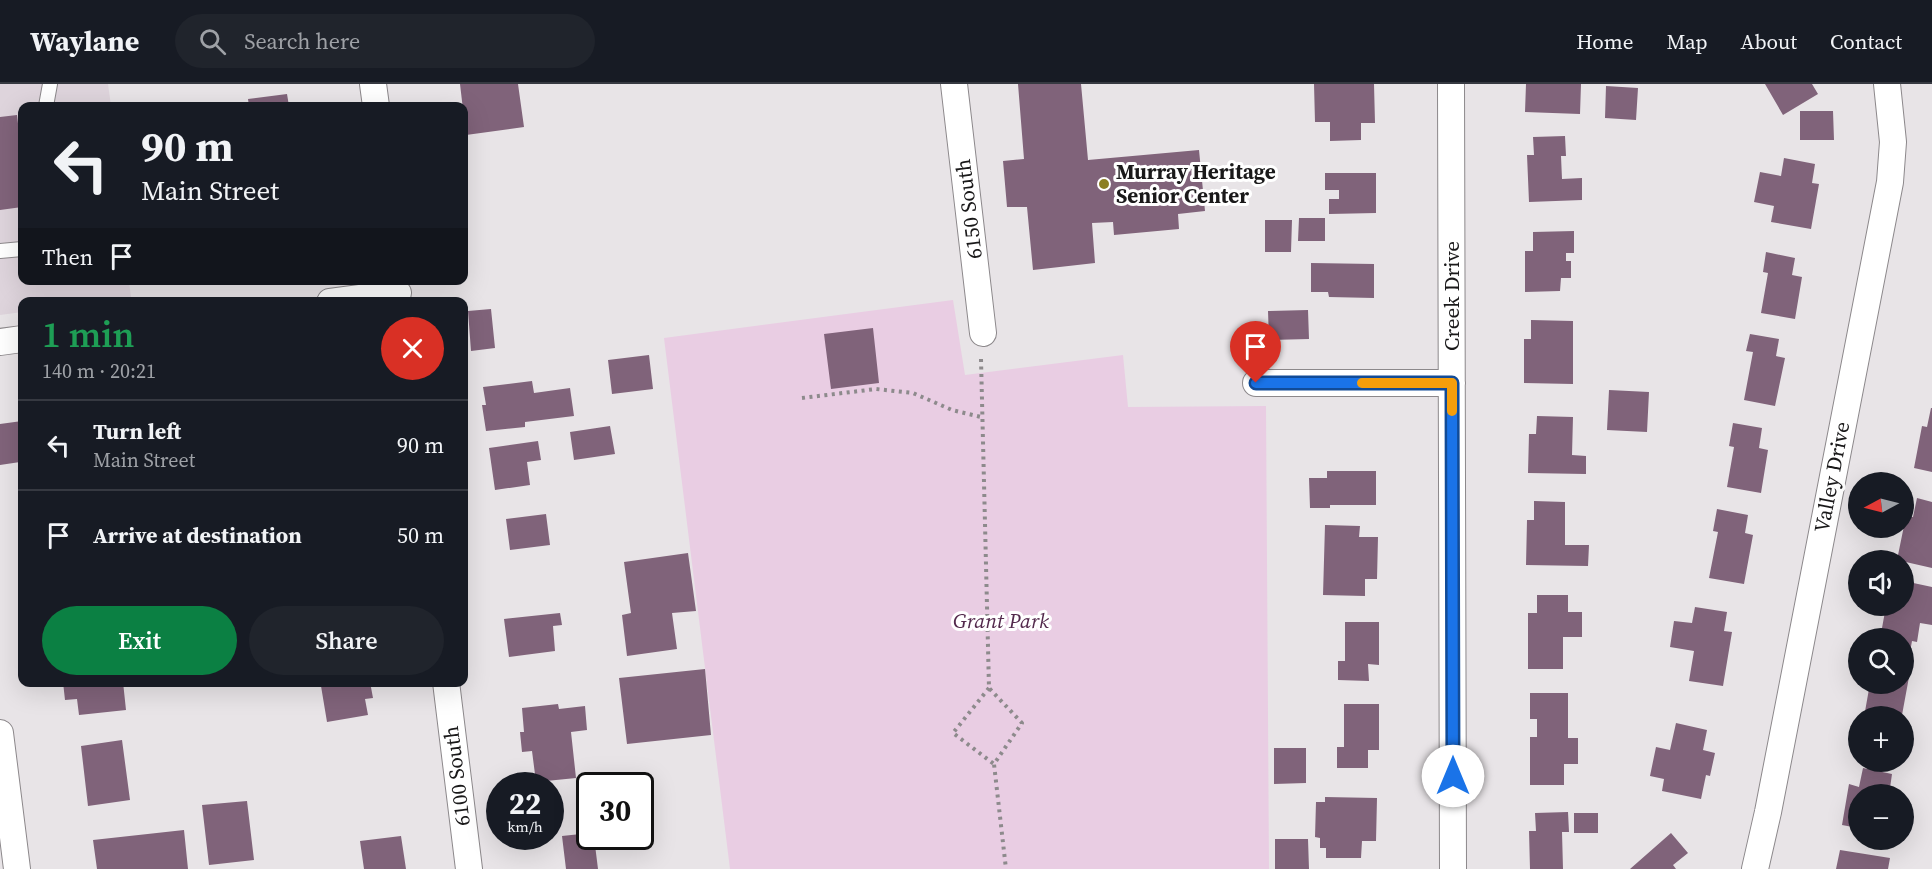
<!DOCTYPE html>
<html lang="en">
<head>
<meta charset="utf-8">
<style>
	:root { --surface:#171b24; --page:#20242c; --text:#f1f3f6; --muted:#9ea1a6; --line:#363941; --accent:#0b8043 }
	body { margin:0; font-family:"Source Serif 4",serif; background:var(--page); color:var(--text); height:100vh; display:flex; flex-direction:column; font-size:22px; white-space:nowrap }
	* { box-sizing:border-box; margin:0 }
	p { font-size:20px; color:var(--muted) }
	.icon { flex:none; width:33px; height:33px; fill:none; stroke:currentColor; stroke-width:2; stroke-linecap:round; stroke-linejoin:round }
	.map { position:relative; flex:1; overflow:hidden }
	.sheet { position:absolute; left:18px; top:213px; width:450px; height:390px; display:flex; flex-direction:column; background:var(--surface); border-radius:12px; box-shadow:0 6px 24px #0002 }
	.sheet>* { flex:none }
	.hud { position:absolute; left:18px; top:18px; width:450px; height:183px; border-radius:12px; box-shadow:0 6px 24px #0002; background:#171b24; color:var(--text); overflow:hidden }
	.needle { width:39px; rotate:263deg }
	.buttons { position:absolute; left:1848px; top:388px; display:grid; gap:12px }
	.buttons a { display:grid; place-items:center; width:66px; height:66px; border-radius:50%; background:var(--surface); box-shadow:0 6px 24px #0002; font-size:30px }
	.speed { position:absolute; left:486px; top:688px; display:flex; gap:12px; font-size:30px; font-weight:700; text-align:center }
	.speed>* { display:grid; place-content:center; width:78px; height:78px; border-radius:50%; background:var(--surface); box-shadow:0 6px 24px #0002; line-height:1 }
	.speed small { font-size:15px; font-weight:400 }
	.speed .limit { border:3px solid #111; border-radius:9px; background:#fff; color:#111 }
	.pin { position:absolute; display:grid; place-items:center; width:51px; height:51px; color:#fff; margin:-62px -26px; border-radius:50% 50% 50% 0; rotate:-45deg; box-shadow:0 0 6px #0007 }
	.pin .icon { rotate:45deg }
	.me { position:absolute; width:66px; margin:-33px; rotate:0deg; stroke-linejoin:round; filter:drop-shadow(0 0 4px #0008) }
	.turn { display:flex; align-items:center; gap:21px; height:126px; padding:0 24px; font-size:27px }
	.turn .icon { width:78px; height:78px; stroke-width:2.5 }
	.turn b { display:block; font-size:42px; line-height:51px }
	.then { display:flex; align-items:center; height:57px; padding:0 24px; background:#0003; gap:12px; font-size:22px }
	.round { display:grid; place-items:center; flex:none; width:63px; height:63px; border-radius:32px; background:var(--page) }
	.summary { display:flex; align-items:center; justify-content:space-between; height:102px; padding:0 24px }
	h1 { font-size:36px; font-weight:600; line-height:45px; color:#1e9e55 }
	.button { display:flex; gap:12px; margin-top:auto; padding:12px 24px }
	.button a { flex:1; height:69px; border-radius:36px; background:var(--accent); color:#fff; font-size:24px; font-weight:600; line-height:69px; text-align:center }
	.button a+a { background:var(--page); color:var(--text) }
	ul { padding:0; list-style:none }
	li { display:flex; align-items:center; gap:18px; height:90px; padding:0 24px; border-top:2px solid var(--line) }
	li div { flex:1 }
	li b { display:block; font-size:22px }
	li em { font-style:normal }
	header { display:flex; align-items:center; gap:36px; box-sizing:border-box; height:84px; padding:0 30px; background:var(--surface); border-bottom:2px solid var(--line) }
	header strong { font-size:28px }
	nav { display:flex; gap:33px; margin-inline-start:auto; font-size:21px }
	.search { width:420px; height:54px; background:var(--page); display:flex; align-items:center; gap:15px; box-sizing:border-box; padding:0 21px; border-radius:33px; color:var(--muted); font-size:22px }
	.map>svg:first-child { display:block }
	.built { fill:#ded4dc }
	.green { fill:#e9cde3 }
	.building { fill:#80637a }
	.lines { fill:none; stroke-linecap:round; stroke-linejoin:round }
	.service-casing { stroke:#8c888b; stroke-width:16 }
	.minor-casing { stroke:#8c888b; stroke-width:28 }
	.path { stroke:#8d8a8c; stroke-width:4; stroke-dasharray:3 4.5; stroke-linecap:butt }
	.service { stroke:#fff; stroke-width:14 }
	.minor { stroke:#fff; stroke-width:26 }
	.route-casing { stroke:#114b97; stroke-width:15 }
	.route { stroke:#1a73e8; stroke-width:10 }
	.slow { stroke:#f59e0b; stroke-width:10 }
	.poi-dot { fill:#8c7e24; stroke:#fff; stroke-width:2 }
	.labels { text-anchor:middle; stroke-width:6; stroke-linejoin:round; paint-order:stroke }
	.poi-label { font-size:21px; font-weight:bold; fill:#1a191a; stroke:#fff; text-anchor:start }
	.street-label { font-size:21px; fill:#1a191a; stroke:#fff }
	.park-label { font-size:21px; font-style:italic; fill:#53294c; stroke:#fff }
</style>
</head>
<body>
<header>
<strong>Waylane</strong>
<div class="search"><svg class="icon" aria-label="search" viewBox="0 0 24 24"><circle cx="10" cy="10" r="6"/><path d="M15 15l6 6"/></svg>Search here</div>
<nav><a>Home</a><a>Map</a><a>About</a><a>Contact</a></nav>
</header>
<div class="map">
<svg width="1932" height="785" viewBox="0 0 1932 785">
	<rect width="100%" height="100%" fill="#e8e4e7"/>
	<!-- built -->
	<path class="built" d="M0,0H108L111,22H22V196L129,197L131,214L105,218H22V228L0,231Z"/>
	<!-- green -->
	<path class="green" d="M953,216L965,291L1123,271L1128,323L1266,322L1269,785H730L664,254Z"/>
	<!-- building -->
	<path class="building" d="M460,0H518L524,43L466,51Z
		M1018,0H1081L1088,76L1199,66L1205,127L1178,130L1179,145L1114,151L1113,138L1092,139L1095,179L1033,186L1027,123H1007L1003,77L1024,75Z
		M1314,0H1374L1375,39H1361V56L1330,57V38H1315Z
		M1526,0H1581L1580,30L1525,28Z
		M1765,0H1812L1818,10L1783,31Z
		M1606,2L1638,4L1636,36L1605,34Z
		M287,10L289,22H249L248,15Z
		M1800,27H1833L1834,56H1800Z
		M17,31L22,73V123L0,126V33Z
		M1565,52L1566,72H1561L1562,95L1582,94V116L1529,118L1527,71H1534L1533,53Z
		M1784,74L1815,80L1812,99L1819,100L1811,145L1771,138L1774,122L1754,118L1760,88L1781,92Z
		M1325,89H1376V129L1329,130V115H1339V106H1325Z
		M1299,134H1325V157H1298Z
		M1265,136H1292L1291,168H1265Z
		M1574,147V169H1566V177H1571V194H1561L1560,207L1525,208V167H1533V148Z
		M1766,168L1795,174L1792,191L1802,193L1795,235L1761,229L1768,189L1763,188Z
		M1311,179L1374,180V214L1329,213L1328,208H1311Z
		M491,225L495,264L471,267L468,227Z
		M1308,226L1309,255L1269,256L1268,227Z
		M1531,236L1573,237V300L1524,299V255H1531Z
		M873,244L879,299L831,305L824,250Z
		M1750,250L1779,255L1776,272L1785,274L1775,322L1744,316L1753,268L1746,267Z
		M649,271L653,305L612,310L608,276Z
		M532,297L534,309L570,304L574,332L525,338V343L486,347L482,321H486L483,303Z
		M1609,306L1649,308L1647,348L1607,346Z
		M1931,324H1932V388L1914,384L1922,342L1927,343Z
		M1537,332L1573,333L1572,371L1586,372V390L1528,389L1529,350H1536Z
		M22,337V387H21L20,378L0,381V340Z
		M1733,339L1762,344L1759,364L1768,366L1761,409L1727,403L1734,363L1729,362Z
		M610,342L615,370L574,376L570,348Z
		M538,357L541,376L527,378L530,401L495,406L489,364Z
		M1327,387H1376V421H1330V424H1310L1309,394H1327Z
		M1917,414L1932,418V484L1897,476L1906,432L1913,433Z
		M1534,417L1565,418V461H1589L1588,482L1526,481L1527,436H1534Z
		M1717,425L1748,431L1745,449L1753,451L1744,500L1709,494L1718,448L1713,447Z
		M546,430L550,461L510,466L506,435Z
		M1325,441L1360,442L1359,453H1378L1377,495H1365V512L1323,511Z
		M688,469L696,527L672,529L677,565L627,572L622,531L631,529L624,478Z
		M1904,497L1932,503V541L1920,539L1917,558L1912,557L1910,568L1904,567V555H1880L1886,522H1904Z
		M1537,511H1568V528H1582V553H1563V585H1528V529H1537Z
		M1695,523L1727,528L1724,547L1732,548L1723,602L1689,597L1694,567L1670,563L1674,537L1692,539Z
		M560,529L562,541L553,542L555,567L509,573L504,535Z
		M1345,538H1379V581L1368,580L1369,597L1338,596V577H1345Z
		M705,585L711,651L627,660L619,594Z
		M1904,592L1909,593L1902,631L1899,630L1898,633H1864L1869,605L1878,606L1879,600H1904Z
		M63,598H123L126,626L79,631L77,615L65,616Z
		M344,598H370L373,614L365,615L368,631L327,638L321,602Z
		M1530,609H1568V654H1578V680H1564V701H1530V653H1537V635H1530Z
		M558,620L559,625L585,622L587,646L571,648L576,694L536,698L532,667L522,668L520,648H524L522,624Z
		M1344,620H1379V666H1368V684H1337V663H1344Z
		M1676,639L1707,646L1703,666L1715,669L1710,692L1706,691L1701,715L1662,707L1664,695L1650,692L1656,663L1670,666Z
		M122,656L130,716L88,722L81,662Z
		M1274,664H1306V699L1274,700Z
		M1863,684L1892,690L1889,711H1858V744L1842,741L1849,700L1859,703Z
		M1325,713L1377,714L1376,757H1362L1361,774H1326V764H1320V754L1315,753L1316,718H1325Z
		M247,717L254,776L209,781L202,721Z
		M1568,728L1569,748H1562L1563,785H1530L1529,747H1536L1535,729Z
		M1574,729H1598V749H1574Z
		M184,746L188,785H97L93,756Z
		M590,749V753H594L598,785H566L562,752Z
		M1671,749L1688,769L1673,781L1676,785H1630Z
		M401,752L406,785H364L360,757Z
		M1275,755H1308L1309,785H1275Z
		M1840,766L1890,774L1888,785H1836Z"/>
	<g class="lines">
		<!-- service casing -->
		<g class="service-casing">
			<path id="service" d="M46,22L50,0
				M0,167L22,165"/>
		</g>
		<!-- minor casing -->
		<g class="minor-casing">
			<path id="minor" d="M373,0L376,22
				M954,0L983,249
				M1451,0L1453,785
				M330,218L398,209
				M0,258L22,255
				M1256,299H1452
				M446,598L469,785
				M0,649L17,785
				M1755,785L1768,728L1890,98L1893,58L1887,0"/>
		</g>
		<!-- path -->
		<path class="path" d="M981,275L989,604L1022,639L994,680L1006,785
			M802,314L876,305L913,309L952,326L981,333
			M989,604L953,649L994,680"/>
		<!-- service -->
		<use href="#service" class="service"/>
		<!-- minor -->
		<use href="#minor" class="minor"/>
	</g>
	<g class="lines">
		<!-- route casing -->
		<g class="route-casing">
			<path id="route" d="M1256,299H1452L1453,692"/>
		</g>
		<!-- route -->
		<use href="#route" class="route"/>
		<!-- slow -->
		<path class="slow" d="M1362,299H1452V327"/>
	</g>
	<!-- markers -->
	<circle class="poi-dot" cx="1104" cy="100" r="6"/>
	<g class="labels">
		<!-- poi labels -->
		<g class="poi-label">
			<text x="1116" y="95">Murray Heritage<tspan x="1116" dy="24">Senior Center</tspan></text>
		</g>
		<!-- street labels -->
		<g class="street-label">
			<text transform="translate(969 125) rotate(-97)" y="7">6150 South</text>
			<text transform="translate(1452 212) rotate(-90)" y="7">Creek Drive</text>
			<text transform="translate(1832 393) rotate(-79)" y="7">Valley Drive</text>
			<text transform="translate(457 692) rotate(-97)" y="7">6100 South</text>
		</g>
		<!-- park labels -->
		<g class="park-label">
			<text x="1001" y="544">Grant Park</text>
		</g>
	</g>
</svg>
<div class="buttons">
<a><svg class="needle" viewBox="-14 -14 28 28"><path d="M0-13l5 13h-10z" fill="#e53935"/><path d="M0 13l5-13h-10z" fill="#9ea1a6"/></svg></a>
<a><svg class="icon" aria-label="sound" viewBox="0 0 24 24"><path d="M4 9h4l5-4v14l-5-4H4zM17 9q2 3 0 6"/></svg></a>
<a><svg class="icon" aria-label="search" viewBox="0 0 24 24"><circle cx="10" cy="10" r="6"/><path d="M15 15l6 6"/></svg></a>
<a>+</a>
<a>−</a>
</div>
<div class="speed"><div>22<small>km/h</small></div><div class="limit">30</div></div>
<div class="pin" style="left:1256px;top:299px;background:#d93025"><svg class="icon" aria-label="arrive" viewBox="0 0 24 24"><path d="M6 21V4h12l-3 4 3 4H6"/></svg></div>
<svg class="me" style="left:1453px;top:692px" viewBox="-20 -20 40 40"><circle r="19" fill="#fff"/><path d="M0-13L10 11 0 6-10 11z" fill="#1a73e8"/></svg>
<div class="hud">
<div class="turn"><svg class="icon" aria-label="left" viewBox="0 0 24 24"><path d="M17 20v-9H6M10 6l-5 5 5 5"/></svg><div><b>90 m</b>Main Street</div></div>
<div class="then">Then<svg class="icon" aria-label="arrive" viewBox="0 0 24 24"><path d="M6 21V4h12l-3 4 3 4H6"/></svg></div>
</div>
<section class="sheet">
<div class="summary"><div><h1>1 min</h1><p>140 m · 20:21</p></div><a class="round" style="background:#d93025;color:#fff"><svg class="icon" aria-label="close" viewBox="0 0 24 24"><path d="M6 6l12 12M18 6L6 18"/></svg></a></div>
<ul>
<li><svg class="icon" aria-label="left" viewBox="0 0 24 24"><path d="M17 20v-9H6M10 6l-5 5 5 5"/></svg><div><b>Turn left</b><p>Main Street</p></div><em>90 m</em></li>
<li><svg class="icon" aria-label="arrive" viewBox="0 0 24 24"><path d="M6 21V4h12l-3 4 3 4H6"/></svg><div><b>Arrive at destination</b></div><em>50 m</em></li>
</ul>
<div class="button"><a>Exit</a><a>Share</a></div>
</section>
</div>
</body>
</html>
